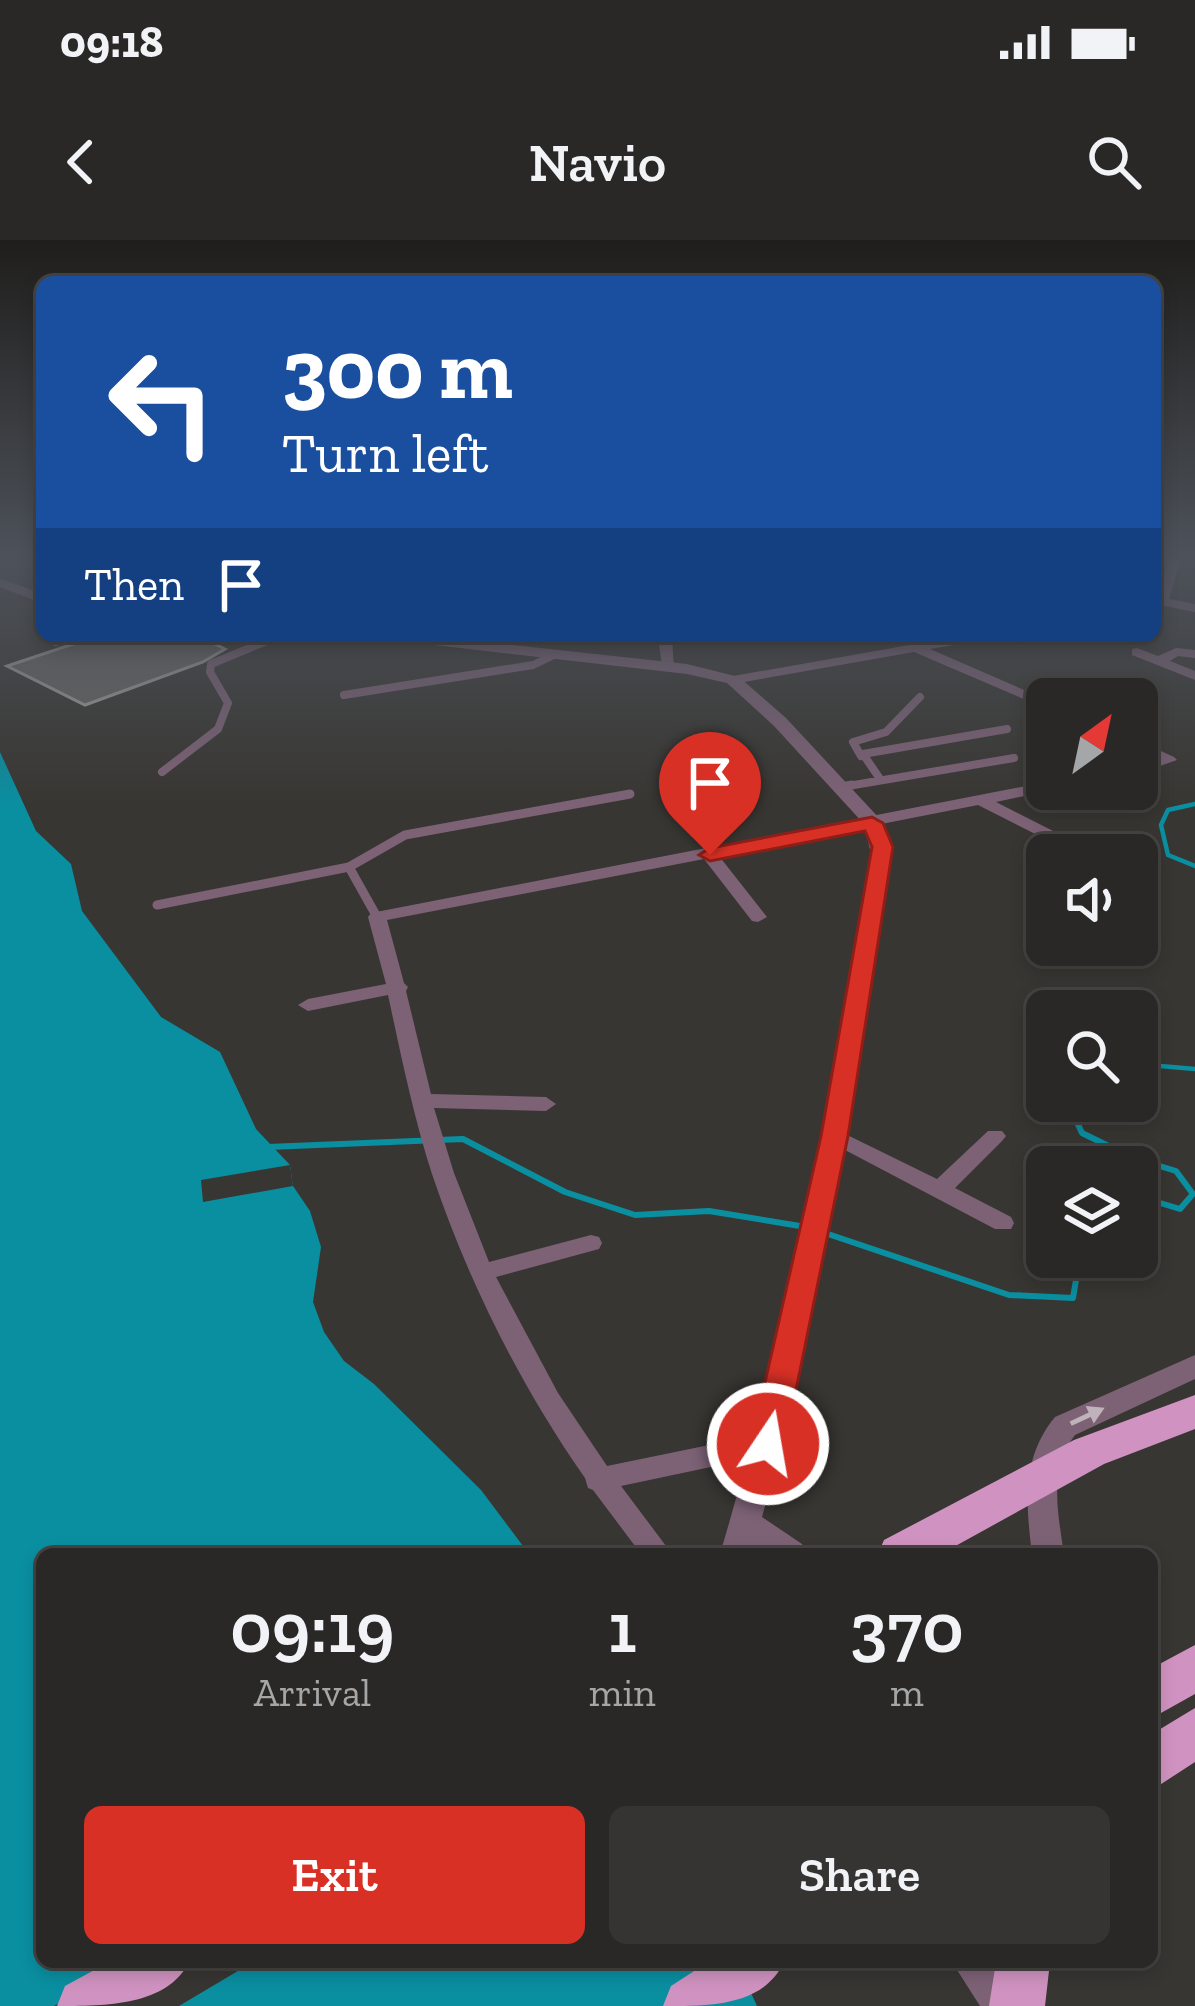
<!DOCTYPE html>
<html lang="en">
<head>
<meta charset="utf-8">
<style>
	:root { --surface:#2a2826; --page:#363432; --text:#f1f3f6; --muted:#a5a6a7; --line:#464443; --accent:#d93025 }
	body { margin:0; font-family:"Zilla Slab",serif; background:var(--page); color:var(--text); height:100vh; display:flex; flex-direction:column; font-size:45px; white-space:nowrap }
	* { box-sizing:border-box; margin:0 }
	p { font-size:39px; color:var(--muted) }
	.icon { flex:none; width:66px; height:66px; fill:none; stroke:currentColor; stroke-width:2; stroke-linecap:round; stroke-linejoin:round }
	.map { position:relative; flex:1; overflow:hidden }
	.drawer { position:absolute; left:36px; top:1308px; width:1122px; height:420px; display:flex; flex-direction:column; background:var(--surface); border-radius:18px; box-shadow:0 6px 18px #0003,0 0 0 3px var(--line) }
	.drawer>* { flex:none }
	.banner { position:absolute; left:36px; top:36px; width:1125px; height:366px; border-radius:18px; box-shadow:0 6px 18px #0003,0 0 0 3px var(--line); background:#1a4fa0; color:#fff; overflow:hidden }
	.needle { width:78px; rotate:33deg }
	.buttons { position:absolute; left:1026px; top:438px; display:grid; gap:24px }
	.buttons a { display:grid; place-items:center; width:132px; height:132px; border-radius:18px; background:var(--surface); box-shadow:0 6px 18px #0003,0 0 0 3px var(--line); font-size:60px }
	.pin { position:absolute; display:grid; place-items:center; width:102px; height:102px; color:#fff; margin:-123px -51px; border-radius:50% 50% 50% 0; rotate:-45deg; box-shadow:0 0 12px #0007 }
	.pin .icon { rotate:45deg }
	.me { position:absolute; width:132px; margin:-66px; rotate:12deg; stroke-linejoin:round; filter:drop-shadow(0 0 9px #0008) }
	.turn { display:flex; align-items:center; gap:42px; height:252px; padding:0 48px; font-size:54px }
	.turn .icon { width:156px; height:156px; stroke-width:2.5 }
	.turn b { display:block; font-size:84px; line-height:102px }
	.then { display:flex; align-items:center; height:114px; padding:0 48px; background:#0003; gap:24px; font-size:45px }
	.eta { display:flex; justify-content:space-evenly; align-items:center; height:204px; text-align:center }
	.eta b { font-size:72px; font-weight:600; line-height:84px }
	.primary-button { display:flex; gap:24px; margin-top:auto; padding:24px 48px }
	.primary-button a { flex:1; height:138px; border-radius:18px; background:var(--accent); color:#fff; font-size:48px; font-weight:600; line-height:138px; text-align:center }
	.primary-button a+a { background:var(--page); color:var(--text) }
	.status { display:flex; justify-content:space-between; align-items:center; height:84px; padding:0 60px; background:var(--surface); direction:ltr }
	.status svg { height:33px; fill:currentColor }
	header { display:flex; justify-content:space-between; align-items:center; height:156px; padding:0 48px; background:var(--surface); font-size:54px; font-weight:600 }
	.map>svg:first-child { display:block }
	.water { fill:#0a8fa1 }
	.pier { fill:#383632 }
	.lines { fill:none; stroke-linecap:round; stroke-linejoin:round }
	.stream-far1 { stroke:#0a8fa1; stroke-width:4.5 }
	.stream { stroke:#0a8fa1; stroke-width:6 }
	.building { fill:#6a6764; stroke:#a29f9b; stroke-width:3 }
	.service-far1 { stroke:#7d6276; stroke-width:8 }
	.service { stroke:#7d6276; stroke-width:9 }
	.minor { fill:#7d6276; fill-rule:evenodd }
	.tertiary { fill:#7d6276; fill-rule:evenodd }
	.trunk { fill:#d093c1; fill-rule:evenodd }
	.oneway { fill:#c0b2ba }
	.route { fill:#d93025; stroke:#8d1f18; stroke-width:3 }
</style>
</head>
<body>
<div class="status"><b>09:18</b><svg viewBox="0 0 49 12"><path d="M0 12V9h3v3zM5 12V6h3v6zM10 12V3h3v9zM15 12V0h3v12zM26 1h20v11H26zM47 4h2v5h-2z"/></svg></div>
<header><svg class="icon" aria-label="back" viewBox="0 0 24 24"><path d="M15 5l-7 7 7 7"/></svg>Navio<svg class="icon" aria-label="search" viewBox="0 0 24 24"><circle cx="10" cy="10" r="6"/><path d="M15 15l6 6"/></svg></header>
<div class="map">
<svg width="1195" height="1766" viewBox="0 0 1195 1766">
	<rect width="100%" height="100%" fill="#383632"/>
	<!-- water -->
	<path class="water" d="M0,512L36,591L71,624L82,671L161,777L220,812L256,889L290,925L293,946L310,971L321,1007L313,1062L324,1092L344,1121L374,1144L481,1250L529,1314H42V1722H737L757,1766H0Z"/>
	<!-- pier -->
	<path class="pier" d="M290,925L293,946L203,962L201,940Z
		M131,1722H253L179,1766H54Z"/>
	<g class="lines">
		<!-- stream-far1 -->
		<path class="stream-far1" d="M1195,564L1168,570L1161,585L1168,615L1195,626
			M1137,824L1195,829"/>
		<!-- stream -->
		<path class="stream" d="M1067,861L1082,893L1133,918L1176,931L1193,954L1180,969L1137,956
			M268,907L463,899L565,952L635,975L709,971L806,987
			M825,993L1009,1055L1073,1058L1078,1028L1073,1017"/>
	</g>
	<!-- building -->
	<path class="building" d="M97,396H199L225,409L203,422L85,465L7,426Z"/>
	<g class="lines">
		<!-- service-far1 -->
		<path class="service-far1" d="M56,402L72,396
			M344,455L533,425L556,414
			M861,516L853,502L886,492L920,457
			M162,532L218,489L228,463L210,432L211,424L279,396
			M880,539L863,514L1007,489
			M842,547L1014,518"/>
		<!-- service -->
		<path class="service" d="M842,547L852,545
			M349,627L405,595L630,554
			M157,665L349,627L377,677"/>
		<!-- minor -->
		<path class="minor" d="M1169,318H1181L1169,359L1195,364V372L1155,364Z
			M658,396H672L674,430L662,427Z
			M955,397L960,398V404L930,409L1047,460V469L914,412L733,444L726,440L733,436Z
			M1137,408L1158,416L1176,408L1195,410V418L1178,416L1170,421L1195,431V440L1132,415V409Z
			M1137,500L1174,517L1177,520L1137,534V524L1155,519L1137,510Z
			M1047,542V549L1052,550L996,562L1071,600V606H1059L978,565L719,616L767,677L758,682L752,681L704,619L387,680L404,743L408,747L406,751L431,854L546,857L556,864L546,871L434,868L454,933L489,1022L591,995L599,997L602,1003L599,1009L496,1037L558,1153L607,1226L768,1193L777,1196L781,1204L777,1212L768,1215L621,1246L672,1314H641L593,1250L588,1248L585,1238C520,1145 468,1041 432,934C413,875 401,815 388,755L308,771L298,765L308,759L386,744L368,677L371,673Z
			M835,889L937,939L988,891H1002L1006,896L1002,901L955,948L1011,977L1014,983L1011,989H995L828,901L824,896L828,891Z"/>
		<!-- tertiary -->
		<path class="tertiary" d="M0,338L42,354V363L0,347Z
			M384,396H431L687,424L739,437L786,478L880,579L892,618C856,839 823,1062 762,1277L802,1304L807,1314H765L754,1307L752,1314H720C788,1086 831,852 872,618L864,584L774,486L727,443L687,434L391,400Z
			M1195,1115V1139L1075,1195C1048,1228 1058,1274 1064,1314H1032C1026,1265 1021,1218 1055,1177Z
			M952,1722H997L1025,1766H980Z"/>
		<!-- trunk -->
		<path class="trunk" d="M1195,1155V1189L1104,1224L941,1314H878L884,1300L1074,1200Z
			M1195,1405V1454L1152,1478V1428Z
			M1195,1468V1522L1152,1550V1494Z
			M109,1722H189C167,1766 105,1766 57,1766L65,1746Z
			M708,1722H784C763,1766 711,1766 663,1766L671,1746Z
			M996,1722H1050L1045,1766H989Z"/>
	</g>
	<!-- one-way arrows -->
	<defs><path id="oneway-solid" d="M-6-.8H1V-3.2L6.5 0L1 3.2V.8H-6Z" transform="scale(3)"/></defs>
	<use class="oneway" href="#oneway-solid" transform="translate(1087 1176) rotate(-25)"/>
	<!-- sky -->
	<linearGradient id="sky" x2="0" y2="1"><stop stop-color="#1f1e1c"/><stop offset="0.56" stop-color="#4d525a"/><stop offset="1" stop-color="#4d525a" stop-opacity="0"/></linearGradient>
	<rect width="1195" height="565" fill="url(#sky)"/>
	<!-- route -->
	<path class="route" d="M872,577L883,583L893,607L848,896L785,1204L780,1214L768,1218L756,1214L751,1204L821,896L872,607L865,591L710,621L699,615L710,608Z"/>
</svg>
<div class="buttons">
<a><svg class="needle" viewBox="-14 -14 28 28"><path d="M0-13l5 13h-10z" fill="#e53935"/><path d="M0 13l5-13h-10z" fill="#a5a6a7"/></svg></a>
<a><svg class="icon" aria-label="sound" viewBox="0 0 24 24"><path d="M4 9h4l5-4v14l-5-4H4zM17 9q2 3 0 6"/></svg></a>
<a><svg class="icon" aria-label="search" viewBox="0 0 24 24"><circle cx="10" cy="10" r="6"/><path d="M15 15l6 6"/></svg></a>
<a><svg class="icon" aria-label="layers" viewBox="0 0 24 24"><path d="M12 4l9 5-9 5-9-5zM3 14l9 5 9-5"/></svg></a>
</div>
<div class="pin" style="left:710px;top:615px;background:#d93025"><svg class="icon" aria-label="arrive" viewBox="0 0 24 24"><path d="M6 21V4h12l-3 4 3 4H6"/></svg></div>
<svg class="me" style="left:768px;top:1204px" viewBox="-20 -20 40 40"><circle r="17" fill="#d93025" stroke="#fff" stroke-width="3"/><path d="M0-11L8 9 0 5-8 9z" fill="#fff"/></svg>
<div class="banner">
<div class="turn"><svg class="icon" aria-label="left" viewBox="0 0 24 24"><path d="M17 20v-9H6M10 6l-5 5 5 5"/></svg><div><b>300 m</b>Turn left</div></div>
<div class="then">Then<svg class="icon" aria-label="arrive" viewBox="0 0 24 24"><path d="M6 21V4h12l-3 4 3 4H6"/></svg></div>
</div>
<section class="drawer">
<div class="eta">
<div><b>09:19</b><p>Arrival</p></div>
<div><b>1</b><p>min</p></div>
<div><b>370</b><p>m</p></div>
</div>
<div class="primary-button"><a>Exit</a><a>Share</a></div>
</section>
</div>
</body>
</html>
